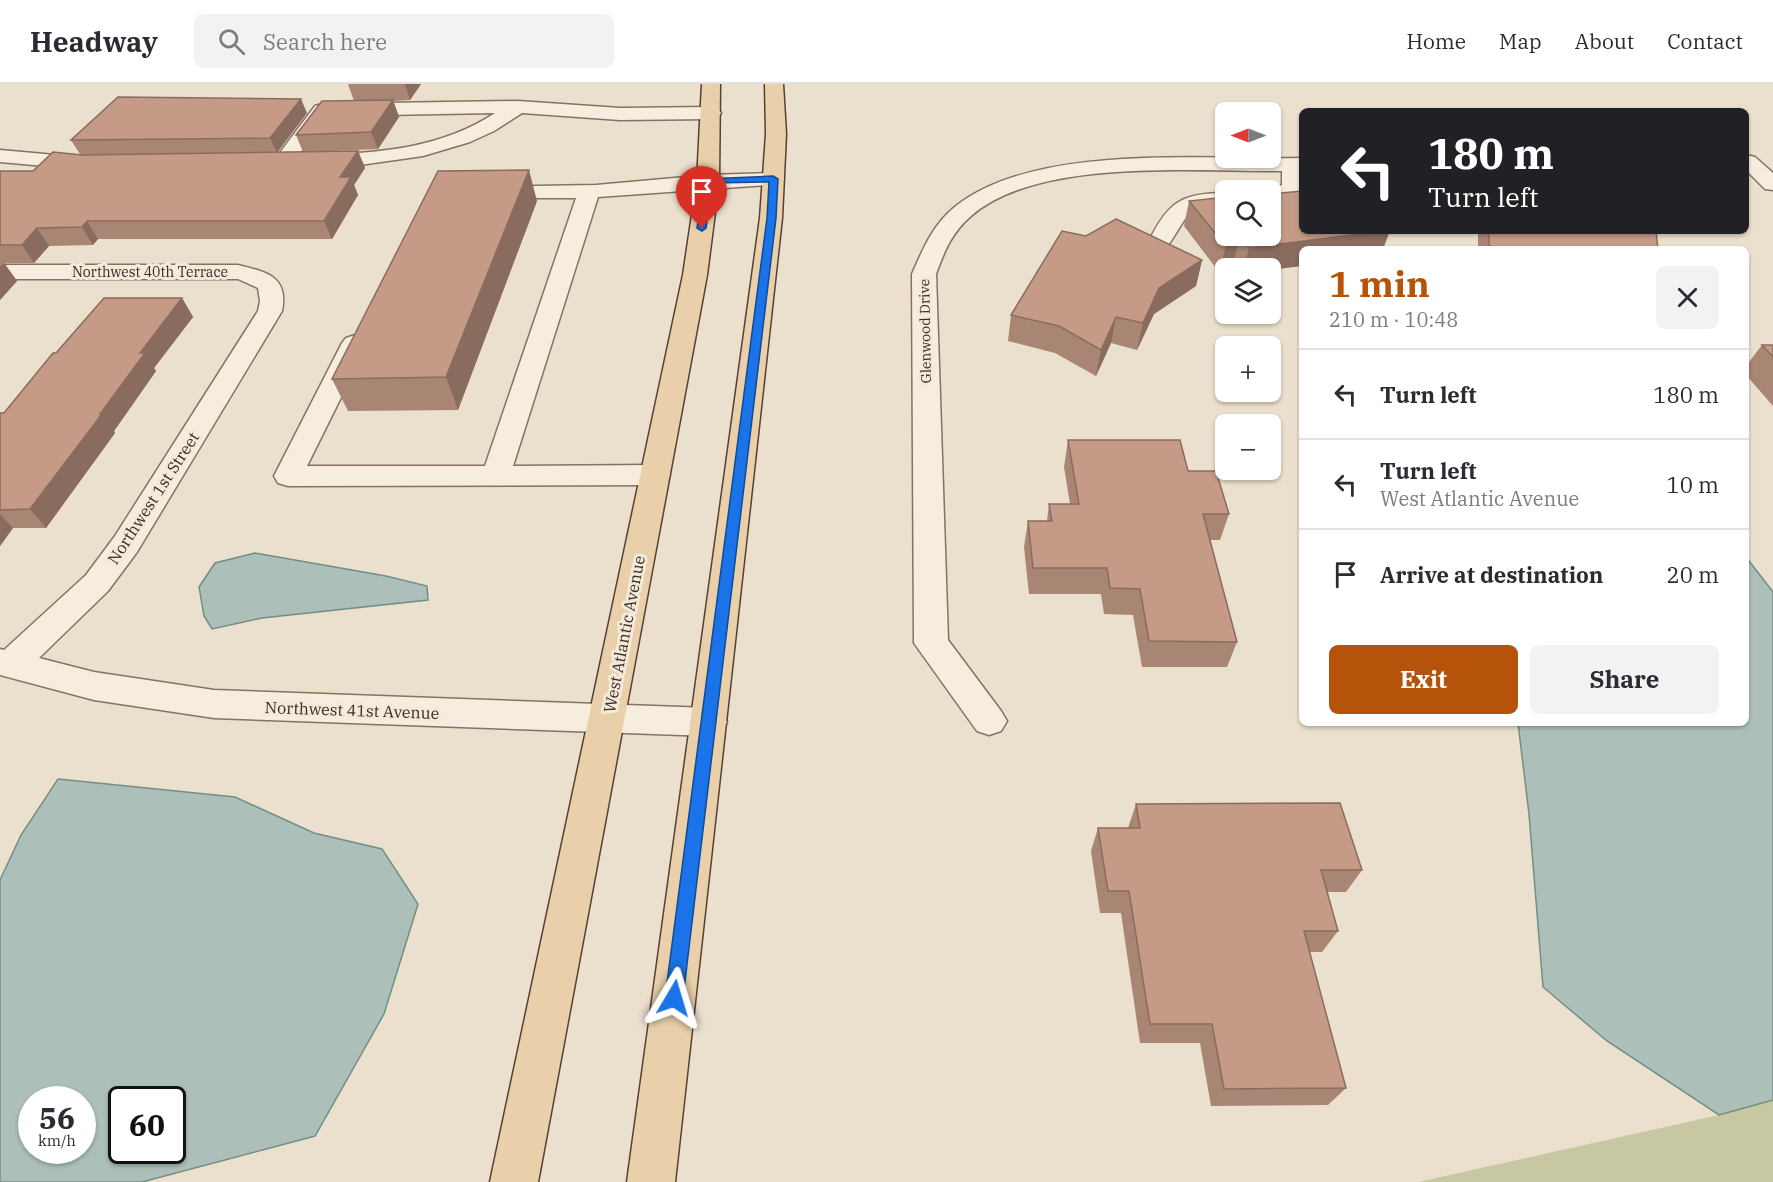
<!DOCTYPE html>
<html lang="en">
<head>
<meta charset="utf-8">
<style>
	:root { --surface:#fff; --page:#f2f2f3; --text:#2b2b33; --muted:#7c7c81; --line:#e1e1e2; --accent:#b45309 }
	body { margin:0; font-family:"IBM Plex Serif",serif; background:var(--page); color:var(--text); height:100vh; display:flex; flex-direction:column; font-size:22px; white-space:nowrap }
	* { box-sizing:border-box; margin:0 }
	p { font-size:20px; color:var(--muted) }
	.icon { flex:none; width:33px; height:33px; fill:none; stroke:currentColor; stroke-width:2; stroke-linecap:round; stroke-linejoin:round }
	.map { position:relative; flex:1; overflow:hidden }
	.details { position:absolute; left:1299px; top:162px; width:450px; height:480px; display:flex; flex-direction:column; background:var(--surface); border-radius:9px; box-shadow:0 2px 4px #0004 }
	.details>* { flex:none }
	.hud { position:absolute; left:1299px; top:24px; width:450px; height:126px; border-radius:9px; box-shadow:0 2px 4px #0004; background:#202124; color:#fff; overflow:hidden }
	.needle { width:39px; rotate:270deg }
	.fabs { position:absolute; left:1215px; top:18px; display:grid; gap:12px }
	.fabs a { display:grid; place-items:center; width:66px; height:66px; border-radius:9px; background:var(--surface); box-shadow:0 2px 4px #0004; font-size:30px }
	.speed { position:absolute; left:18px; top:1002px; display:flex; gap:12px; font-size:30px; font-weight:700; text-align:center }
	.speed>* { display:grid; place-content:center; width:78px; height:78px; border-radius:50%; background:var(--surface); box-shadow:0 2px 4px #0004; line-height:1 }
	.speed small { font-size:15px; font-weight:400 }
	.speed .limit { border:3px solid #111; border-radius:9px; background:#fff; color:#111 }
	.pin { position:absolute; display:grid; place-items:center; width:51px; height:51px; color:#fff; margin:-62px -26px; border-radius:50% 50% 50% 0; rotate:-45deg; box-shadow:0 0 6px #0007 }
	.pin .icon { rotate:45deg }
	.me { position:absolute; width:66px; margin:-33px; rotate:7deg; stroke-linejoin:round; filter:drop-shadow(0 0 4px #0008) }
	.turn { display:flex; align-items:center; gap:21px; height:126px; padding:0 30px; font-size:27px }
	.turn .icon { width:78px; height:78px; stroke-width:2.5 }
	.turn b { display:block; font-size:42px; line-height:51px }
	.round { display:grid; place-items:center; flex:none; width:63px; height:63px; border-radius:9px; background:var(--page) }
	.head { display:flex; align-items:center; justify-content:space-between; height:102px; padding:0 30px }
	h1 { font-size:36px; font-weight:700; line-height:45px; color:var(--accent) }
	.button { display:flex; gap:12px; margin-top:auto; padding:12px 30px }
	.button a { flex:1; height:69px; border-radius:9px; background:var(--accent); color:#fff; font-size:24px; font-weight:700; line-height:69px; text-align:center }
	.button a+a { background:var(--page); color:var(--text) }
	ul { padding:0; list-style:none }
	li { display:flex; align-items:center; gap:18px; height:90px; padding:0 30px; border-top:2px solid var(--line) }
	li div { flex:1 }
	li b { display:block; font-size:22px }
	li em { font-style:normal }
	header { display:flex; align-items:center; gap:36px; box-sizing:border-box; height:84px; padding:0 30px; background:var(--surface); border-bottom:2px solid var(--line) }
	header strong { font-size:28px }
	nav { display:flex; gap:33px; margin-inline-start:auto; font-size:21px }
	.search { width:420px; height:54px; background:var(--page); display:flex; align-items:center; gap:15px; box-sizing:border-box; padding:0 21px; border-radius:9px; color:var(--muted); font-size:22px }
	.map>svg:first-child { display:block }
	.green { fill:#c7c8a1 }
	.water { fill:#acc0b9; stroke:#738e85; stroke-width:1.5; fill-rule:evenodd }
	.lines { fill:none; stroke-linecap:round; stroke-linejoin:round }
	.minor-casing { stroke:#877262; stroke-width:3 }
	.major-casing { stroke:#554135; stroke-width:3 }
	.minor { fill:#f6eddf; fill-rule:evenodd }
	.major { fill:#e9d0aa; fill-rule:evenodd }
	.wall { fill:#a98574 }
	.shaded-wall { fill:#8a6c5e }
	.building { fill:#c59b87; stroke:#8a6c5e; stroke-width:1.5 }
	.route { fill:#1a73e8; stroke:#114b97; stroke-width:1.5 }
	.labels { text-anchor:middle; stroke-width:6; stroke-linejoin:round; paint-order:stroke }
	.far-street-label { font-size:14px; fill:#392c23; stroke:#f3eadc }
	.street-label { font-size:16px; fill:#392c23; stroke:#f3eadc }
</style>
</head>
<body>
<header>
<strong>Headway</strong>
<div class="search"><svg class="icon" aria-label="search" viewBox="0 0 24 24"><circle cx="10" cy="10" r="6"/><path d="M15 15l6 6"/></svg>Search here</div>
<nav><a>Home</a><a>Map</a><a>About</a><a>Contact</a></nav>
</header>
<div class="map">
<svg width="1773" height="1098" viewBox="0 0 1773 1098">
	<rect width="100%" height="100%" fill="#ebdfcd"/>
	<!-- green -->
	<path class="green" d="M1773,1016V1098H1418L1719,1031Z"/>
	<!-- water -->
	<path class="water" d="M255,469L386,492L427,502L428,516L262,534L212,545L204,532L199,503L215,479Z
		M1746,473L1773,508V1016L1719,1031L1607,957L1543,903L1529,730L1518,639H1746Z
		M58,695L235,713L314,749L382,765L418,820L384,930L315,1052L142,1098H0V796L21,751ZM32,1016H82V1066H32ZM122,1016H172V1066H122Z"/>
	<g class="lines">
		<!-- minor casing -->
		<g class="minor-casing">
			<path id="minor" d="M518,17L620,24L711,23L718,25L721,29L718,33L711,35L620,36L522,29L494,47L470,58L423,72L360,81L318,83L311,81L308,77L311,73L318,71C380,69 442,64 495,29L328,32L290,82L283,84L276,82L273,78L315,22L322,20Z
				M0,66L89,74L96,76L99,80L96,84L89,86L0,78Z
				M1746,71L1755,73L1773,89V106L1765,105L1746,86Z
				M1302,74C1302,108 1306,111 1270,119L1269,106L1282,101V87C1196,88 1039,73 971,132C952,148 944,168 936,190L948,556L1001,627L1007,637L1001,647L989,651L977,647L914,559L912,190C923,165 933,140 956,122C1036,59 1203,76 1302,74Z
				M773,89L781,90L784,95L781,100L598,113L513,382L656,381L666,384L670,391L666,398L656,401L288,402L278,399L274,392L342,259L346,254L355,251L364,254L368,259L307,382H485L576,114H491L483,113L480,108L483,103L596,101L708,91Z
				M1226,109V123C1184,122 1190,130 1169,160L1161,162L1153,160L1150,155C1169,117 1183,109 1226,109Z
				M0,181H238C266,188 289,192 282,227L137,468L108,507L39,574L94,588L214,606L709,624L721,628L727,638L721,648L709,652L214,634L94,616L0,591V565L4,566L86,491L115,452L258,227L260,217L258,204L238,195H0Z"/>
		</g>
		<!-- major casing -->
		<g class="major-casing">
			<path id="major" d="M702,0H720L719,97L707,191L538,1098H490L683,191L697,97Z
				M765,0H783L786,50L782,134L675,1098H627L760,134L766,50Z"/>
		</g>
		<!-- minor -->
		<use href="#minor" class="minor"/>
		<!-- major -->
		<use href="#major" class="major"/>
	</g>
	<!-- wall -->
	<path class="wall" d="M348,0H421L410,16L393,17L399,33L378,65L332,67H358L365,84L354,101L358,111L332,155H98L93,161L49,162L34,179H4L17,197L0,216V87H33L80,70L71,56L307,29L277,68H303L296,51L354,17Z
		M537,117L458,326L348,327L332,295Z
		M1189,117L1270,152V184H1238L1233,179L1219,188L1184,142Z
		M1478,147H1656L1658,165H1478Z
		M1202,176L1196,202L1154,230L1137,266L1111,259L1096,292L1055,269L1008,257L1011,231Z
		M182,214L193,233L154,284L156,287L114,347L115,349L46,444H13L0,462V329H4L56,269Z
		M1762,261H1773V322L1746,291V282Z
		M1068,356L1188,387L1229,430L1220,456H1210L1237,558L1227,583H1142L1133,531L1104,530L1101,510H1029L1024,463L1028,437H1047L1049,420H1070L1064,383Z
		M1136,720L1362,786L1346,808H1327L1338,847L1322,868H1309L1346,1004L1328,1021L1211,1022L1200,959H1140L1121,829H1100L1091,767L1098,744H1128Z"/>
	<!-- shaded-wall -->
	<path class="shaded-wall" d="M405,0H421L410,16Z
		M301,15L307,29L277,69L270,54Z
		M393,16L399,33L378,65L371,48Z
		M358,67L365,84L354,101L358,111L332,155L324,137L340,93Z
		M529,86L537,117L458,326L446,293Z
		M87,137L98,155L93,161L82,143Z
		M37,144L49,162L34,179L22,161Z
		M1382,147H1390L1383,165H1302V182L1270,186V184H1244L1249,164Z
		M1240,153L1233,179L1219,188L1226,162Z
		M1202,176L1196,202L1154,230L1137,266L1143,239L1159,204Z
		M4,179L17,197L0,216V183Z
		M182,214L193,233L154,284L156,287L114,347L115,349L46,444L30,425L100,330L140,269Z
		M1116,233L1111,259L1096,292L1101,266Z
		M0,430L13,444L0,462Z"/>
	<!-- building -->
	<path class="building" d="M118,13L301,15L270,54L71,56Z
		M393,16L371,48L296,51L322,17Z
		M358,67L340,93H351L324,137H87L82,143L37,144L22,161H0V87H33L53,68L83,71Z
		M529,86L446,293L332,295L438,87Z
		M1302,107V147H1382L1249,164L1240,153L1226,162L1189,117L1226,113V152H1270V110Z
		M1116,135L1202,176L1159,204L1143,239L1116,233L1101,266L1059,242L1011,231L1062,147L1086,152Z
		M1489,147H1656L1658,165H1504L1489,162Z
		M104,214H182L140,269H145L100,330H102L30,425L0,426V329H4L53,269H56Z
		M1762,261H1773V273Z
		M1068,356H1180L1188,387H1216L1229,430H1203L1237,558L1149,557L1140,505L1110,504L1107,484H1033L1028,437H1052L1049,420H1079Z
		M1340,719L1362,786H1321L1338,847H1304L1346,1004L1224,1005L1212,940H1150L1129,807H1108L1098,744H1140L1136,720Z"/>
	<!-- route -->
	<path class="route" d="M773,92L778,95L776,134L683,914L680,920L674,923L668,920L665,914L767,134L769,98L712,99L706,144L702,147L697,144L705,95Z"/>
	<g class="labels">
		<!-- far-street labels -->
		<g class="far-street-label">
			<text x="150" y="193">Northwest 40th Terrace</text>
			<text transform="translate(925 247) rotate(-91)" y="5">Glenwood Drive</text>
		</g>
		<!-- street labels -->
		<g class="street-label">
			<text transform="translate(153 414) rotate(-57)" y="6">Northwest 1st Street</text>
			<text transform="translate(624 550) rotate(-79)" y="6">West Atlantic Avenue</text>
			<text transform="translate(352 626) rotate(2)" y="6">Northwest 41st Avenue</text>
		</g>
	</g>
</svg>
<div class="fabs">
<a><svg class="needle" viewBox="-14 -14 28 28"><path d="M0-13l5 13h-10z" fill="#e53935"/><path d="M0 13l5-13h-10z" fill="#7c7c81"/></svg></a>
<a><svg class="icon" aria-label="search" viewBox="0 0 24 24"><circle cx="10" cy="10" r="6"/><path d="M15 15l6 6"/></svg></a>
<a><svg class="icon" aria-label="layers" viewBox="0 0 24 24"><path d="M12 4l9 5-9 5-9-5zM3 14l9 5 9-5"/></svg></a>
<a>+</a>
<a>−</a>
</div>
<div class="speed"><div>56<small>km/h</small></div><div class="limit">60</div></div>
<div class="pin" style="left:702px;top:144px;background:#d93025"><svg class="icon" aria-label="arrive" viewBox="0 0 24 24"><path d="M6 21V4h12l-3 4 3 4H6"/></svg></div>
<svg class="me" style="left:674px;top:914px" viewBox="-20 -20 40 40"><path d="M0-17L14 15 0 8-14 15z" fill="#1a73e8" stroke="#fff" stroke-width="4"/></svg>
<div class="hud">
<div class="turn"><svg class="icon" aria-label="left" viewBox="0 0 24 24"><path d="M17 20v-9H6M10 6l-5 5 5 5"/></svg><div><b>180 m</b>Turn left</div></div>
</div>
<section class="details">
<div class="head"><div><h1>1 min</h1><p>210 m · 10:48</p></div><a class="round"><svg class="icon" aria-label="close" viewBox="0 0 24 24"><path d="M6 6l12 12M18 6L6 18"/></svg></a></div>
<ul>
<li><svg class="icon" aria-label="left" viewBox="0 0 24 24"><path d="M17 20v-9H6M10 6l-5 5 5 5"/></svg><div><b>Turn left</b></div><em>180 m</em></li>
<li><svg class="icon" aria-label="left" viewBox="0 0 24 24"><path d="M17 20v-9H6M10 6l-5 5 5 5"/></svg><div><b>Turn left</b><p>West Atlantic Avenue</p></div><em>10 m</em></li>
<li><svg class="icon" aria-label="arrive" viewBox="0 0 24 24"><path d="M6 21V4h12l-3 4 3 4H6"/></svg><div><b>Arrive at destination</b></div><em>20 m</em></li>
</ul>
<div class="button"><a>Exit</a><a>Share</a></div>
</section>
</div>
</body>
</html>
